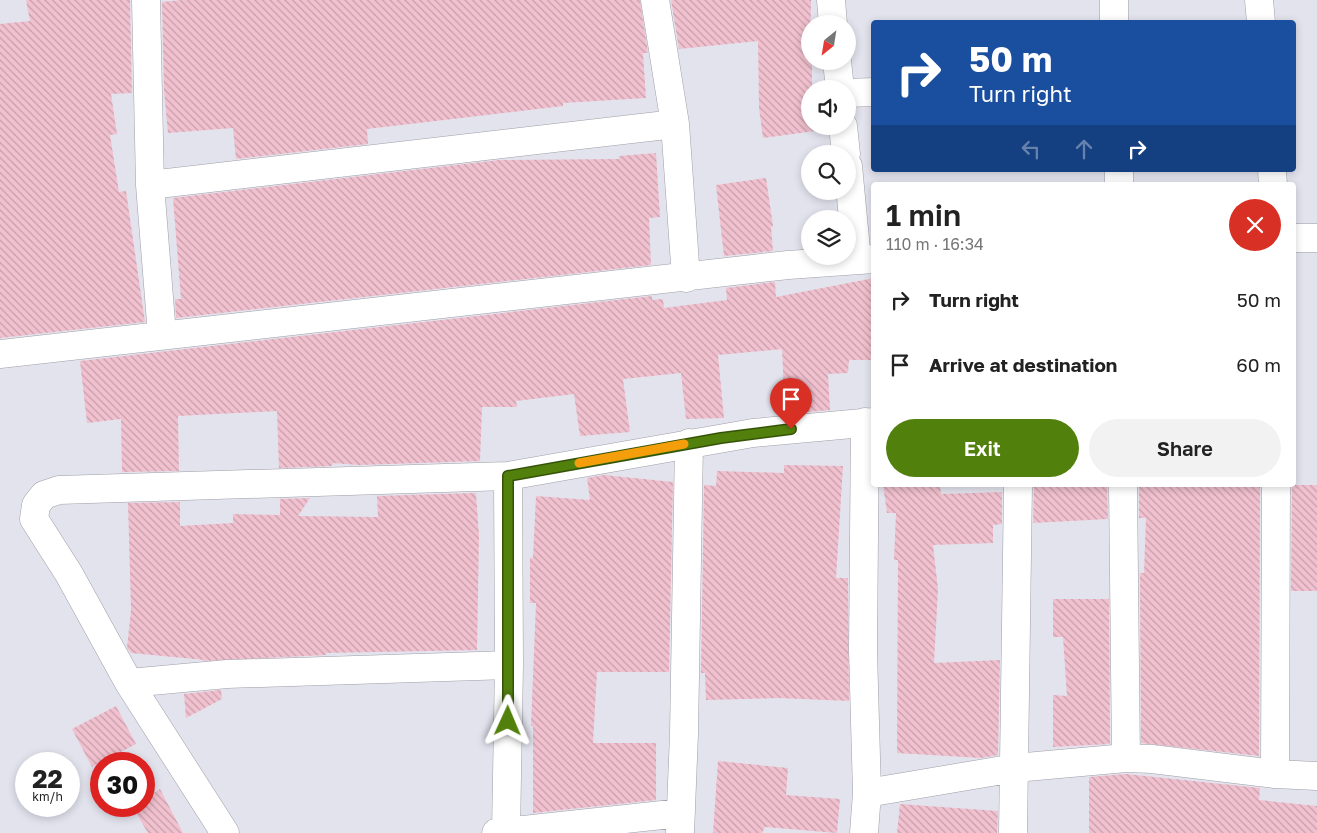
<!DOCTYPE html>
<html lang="en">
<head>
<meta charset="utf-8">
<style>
	:root { --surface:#fff; --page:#f2f2f2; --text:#222; --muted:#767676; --accent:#52800d }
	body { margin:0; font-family:"Golos Text",sans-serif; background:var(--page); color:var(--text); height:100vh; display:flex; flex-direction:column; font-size:19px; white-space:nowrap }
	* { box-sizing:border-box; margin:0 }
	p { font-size:16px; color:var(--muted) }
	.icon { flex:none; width:28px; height:28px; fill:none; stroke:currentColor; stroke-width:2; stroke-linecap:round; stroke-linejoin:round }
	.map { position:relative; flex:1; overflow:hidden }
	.panel { position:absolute; left:871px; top:182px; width:425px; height:305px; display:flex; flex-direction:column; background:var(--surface); border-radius:5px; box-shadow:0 2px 8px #0003 }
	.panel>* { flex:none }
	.guide { position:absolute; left:871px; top:20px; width:425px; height:152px; border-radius:5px; box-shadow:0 2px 8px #0003; background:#1a4fa0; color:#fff; overflow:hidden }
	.needle { width:32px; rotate:210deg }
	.fabs { position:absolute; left:801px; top:15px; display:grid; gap:10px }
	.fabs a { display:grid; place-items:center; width:55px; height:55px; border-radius:50%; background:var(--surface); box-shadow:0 2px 8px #0003; font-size:25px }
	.speed { position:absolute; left:15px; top:752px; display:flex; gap:10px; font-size:25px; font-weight:700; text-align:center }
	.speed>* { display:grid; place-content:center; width:65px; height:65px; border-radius:50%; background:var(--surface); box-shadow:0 2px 8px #0003; line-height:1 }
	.speed small { font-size:12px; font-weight:400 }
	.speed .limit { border:8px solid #d22; background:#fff; color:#111 }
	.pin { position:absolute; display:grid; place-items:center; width:42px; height:42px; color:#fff; margin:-51px -21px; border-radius:50% 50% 50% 0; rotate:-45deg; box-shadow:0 0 5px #0007 }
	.pin .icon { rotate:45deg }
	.me { position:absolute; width:55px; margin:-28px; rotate:1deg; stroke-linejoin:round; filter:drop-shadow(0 0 4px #0008) }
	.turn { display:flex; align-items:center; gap:18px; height:105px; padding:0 15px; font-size:22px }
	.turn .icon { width:65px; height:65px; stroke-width:2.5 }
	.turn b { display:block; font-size:35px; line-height:42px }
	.lanes { display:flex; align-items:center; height:48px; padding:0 15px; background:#0003; justify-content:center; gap:25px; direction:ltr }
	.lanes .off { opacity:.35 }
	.round { display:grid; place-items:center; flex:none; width:52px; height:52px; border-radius:26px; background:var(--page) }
	.head { display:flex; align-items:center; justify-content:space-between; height:85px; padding:0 15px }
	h1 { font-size:30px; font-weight:600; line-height:38px }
	.action { display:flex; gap:10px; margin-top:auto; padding:10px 15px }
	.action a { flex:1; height:58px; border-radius:30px; background:var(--accent); color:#fff; font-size:20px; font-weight:600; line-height:58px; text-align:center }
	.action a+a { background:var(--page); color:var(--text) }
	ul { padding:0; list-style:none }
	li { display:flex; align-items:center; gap:15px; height:65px; padding:0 15px }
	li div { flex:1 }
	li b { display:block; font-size:19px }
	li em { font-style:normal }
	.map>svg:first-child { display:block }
	.building { fill:url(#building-back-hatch) }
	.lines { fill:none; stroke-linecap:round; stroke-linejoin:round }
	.minor-casing { stroke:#9e9ea8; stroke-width:29 }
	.minor { stroke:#fff; stroke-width:28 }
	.route-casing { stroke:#355308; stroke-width:12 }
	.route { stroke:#52800d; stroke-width:9 }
	.slow { stroke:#f59e0b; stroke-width:9 }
</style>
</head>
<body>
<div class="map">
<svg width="1317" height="833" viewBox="0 0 1317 833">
	<defs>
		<pattern id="building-back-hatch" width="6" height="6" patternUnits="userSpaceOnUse" patternTransform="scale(1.25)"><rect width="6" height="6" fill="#f2c1cf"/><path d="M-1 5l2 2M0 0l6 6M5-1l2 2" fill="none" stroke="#c59ea9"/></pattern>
	</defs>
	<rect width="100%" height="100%" fill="#e3e3ee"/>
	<!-- building -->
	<path class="building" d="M26,0H130L132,93L111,94L117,134L110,135L119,192L126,191L145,322L0,338V24L30,21Z
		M182,0H640L648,53H643L646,98L563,103V106L367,129L368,144L236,159L233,128L168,133L164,90L162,2Z
		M671,0H811L810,61H812V89H810V126H814L815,131L763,138L759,108L758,41L679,49Z
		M656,153L660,217L649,218L651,265L176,318L175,299H181L173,198L499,160L619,159V156Z
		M766,178L773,226L771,227L773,251L724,256L716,185Z
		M874,278V360H849L848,373L828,374L830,410L785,414L782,349L718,355L724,418L686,419L681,373L623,379L630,432L580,436L574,394L516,401L517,407H482L480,461L359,465L333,463L332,466L279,468L277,411L178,416L179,471L122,472L121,419L87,423L80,361L652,296V300L663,299L664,308L727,300L726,288L775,282L776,297Z
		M784,465L843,466L836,578H848L849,701L779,698L706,700L705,673H701L704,485L716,486L717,471L784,473Z
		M604,475L673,482L669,672H597L593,743H656V800L533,813V726H531L536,603H530V558H533L536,496L590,500L587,478Z
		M883,485H940L941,494L1002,492V524L993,525V543L933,545L938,589L934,663L1000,660L998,755L981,758L897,753L898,560H894L896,513H887Z
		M1034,485H1107L1108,519L1033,523Z
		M1139,485H1260L1259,756L1141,743L1140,580V573H1144L1146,518H1139Z
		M1292,485H1317V591H1291Z
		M476,493L479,536L477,650L326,653V655L203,661L205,660L131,653L127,648L131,610L128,503L180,502V526L233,523V514L280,515V499L310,498L298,516L378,517L377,496Z
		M1053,599H1109L1110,744L1053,747V695L1067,696L1063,637H1053Z
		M221,690L222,699L186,718L184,694Z
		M116,706L136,744L92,767L72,729Z
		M718,761L788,768L786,795L840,799L837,833L765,827L762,833H713Z
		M1126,774L1260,788L1259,800L1317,806V833H1089V777Z
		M160,789L183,833H148L132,806H144V799Z
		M900,804L998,811L997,833H897Z"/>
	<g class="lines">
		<!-- minor casing -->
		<g class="minor-casing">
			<path id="minor" d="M146,0L150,185L162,335
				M655,0L675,124L686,278
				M831,0L833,24
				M1114,0V22
				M1259,0L1261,22
				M837,61L840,89
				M848,93L874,92
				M843,126L846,154
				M848,166L857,260
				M1119,170V185
				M1272,170L1273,185
				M150,185L675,124
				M1294,238H1317
				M0,354L788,265L874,259
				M1123,485L1126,758
				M129,683L227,674L509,665
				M1275,774L1276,485
				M867,793L1015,768L1126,758L1152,759L1275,774L1317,776
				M506,832L509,665L508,476
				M225,833L129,683L69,574L34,519L36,505L44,495L59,490L508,476L753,433L874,422
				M496,833L681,813
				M680,833L684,734L689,443
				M864,833L867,793L863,650L865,422
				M1013,833L1018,485"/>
		</g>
		<!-- minor -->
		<use href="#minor" class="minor"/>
	</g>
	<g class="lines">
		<!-- route casing -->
		<g class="route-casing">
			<path id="route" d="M508,721V476L721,438L791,429"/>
		</g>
		<!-- route -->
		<use href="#route" class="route"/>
		<!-- slow -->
		<path class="slow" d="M579,463L684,444"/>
	</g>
</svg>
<div class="fabs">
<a><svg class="needle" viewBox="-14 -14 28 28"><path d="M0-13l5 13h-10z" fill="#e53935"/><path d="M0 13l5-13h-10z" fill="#767676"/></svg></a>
<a><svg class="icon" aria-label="sound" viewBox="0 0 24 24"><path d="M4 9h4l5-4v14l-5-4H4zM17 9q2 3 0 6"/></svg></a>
<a><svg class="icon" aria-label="search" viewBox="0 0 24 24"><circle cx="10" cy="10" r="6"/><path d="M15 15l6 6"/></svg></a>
<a><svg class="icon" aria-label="layers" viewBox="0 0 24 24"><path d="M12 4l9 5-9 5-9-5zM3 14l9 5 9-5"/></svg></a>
</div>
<div class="speed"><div>22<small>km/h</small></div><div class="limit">30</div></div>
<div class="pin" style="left:791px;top:429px;background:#d93025"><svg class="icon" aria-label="arrive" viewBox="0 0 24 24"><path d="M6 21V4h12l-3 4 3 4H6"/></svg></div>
<svg class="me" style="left:508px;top:721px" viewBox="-20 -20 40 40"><path d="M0-17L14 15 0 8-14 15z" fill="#52800d" stroke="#fff" stroke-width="4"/></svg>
<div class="guide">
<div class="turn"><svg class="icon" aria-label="right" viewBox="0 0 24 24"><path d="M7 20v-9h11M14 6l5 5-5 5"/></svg><div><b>50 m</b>Turn right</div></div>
<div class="lanes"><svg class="icon off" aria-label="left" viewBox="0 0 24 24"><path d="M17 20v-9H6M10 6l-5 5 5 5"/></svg><svg class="icon off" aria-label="ahead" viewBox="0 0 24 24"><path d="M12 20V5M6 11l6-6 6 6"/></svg><svg class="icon" aria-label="right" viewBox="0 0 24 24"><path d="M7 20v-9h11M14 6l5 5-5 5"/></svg></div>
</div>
<section class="panel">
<div class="head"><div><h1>1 min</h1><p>110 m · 16:34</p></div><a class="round" style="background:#d93025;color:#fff"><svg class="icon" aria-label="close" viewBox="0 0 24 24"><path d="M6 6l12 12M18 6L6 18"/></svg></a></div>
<ul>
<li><svg class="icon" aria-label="right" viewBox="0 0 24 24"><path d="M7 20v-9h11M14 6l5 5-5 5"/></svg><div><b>Turn right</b></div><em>50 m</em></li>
<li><svg class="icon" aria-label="arrive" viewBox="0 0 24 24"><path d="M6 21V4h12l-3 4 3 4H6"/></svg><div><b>Arrive at destination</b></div><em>60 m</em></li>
</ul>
<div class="action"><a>Exit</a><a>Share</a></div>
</section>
</div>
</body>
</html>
